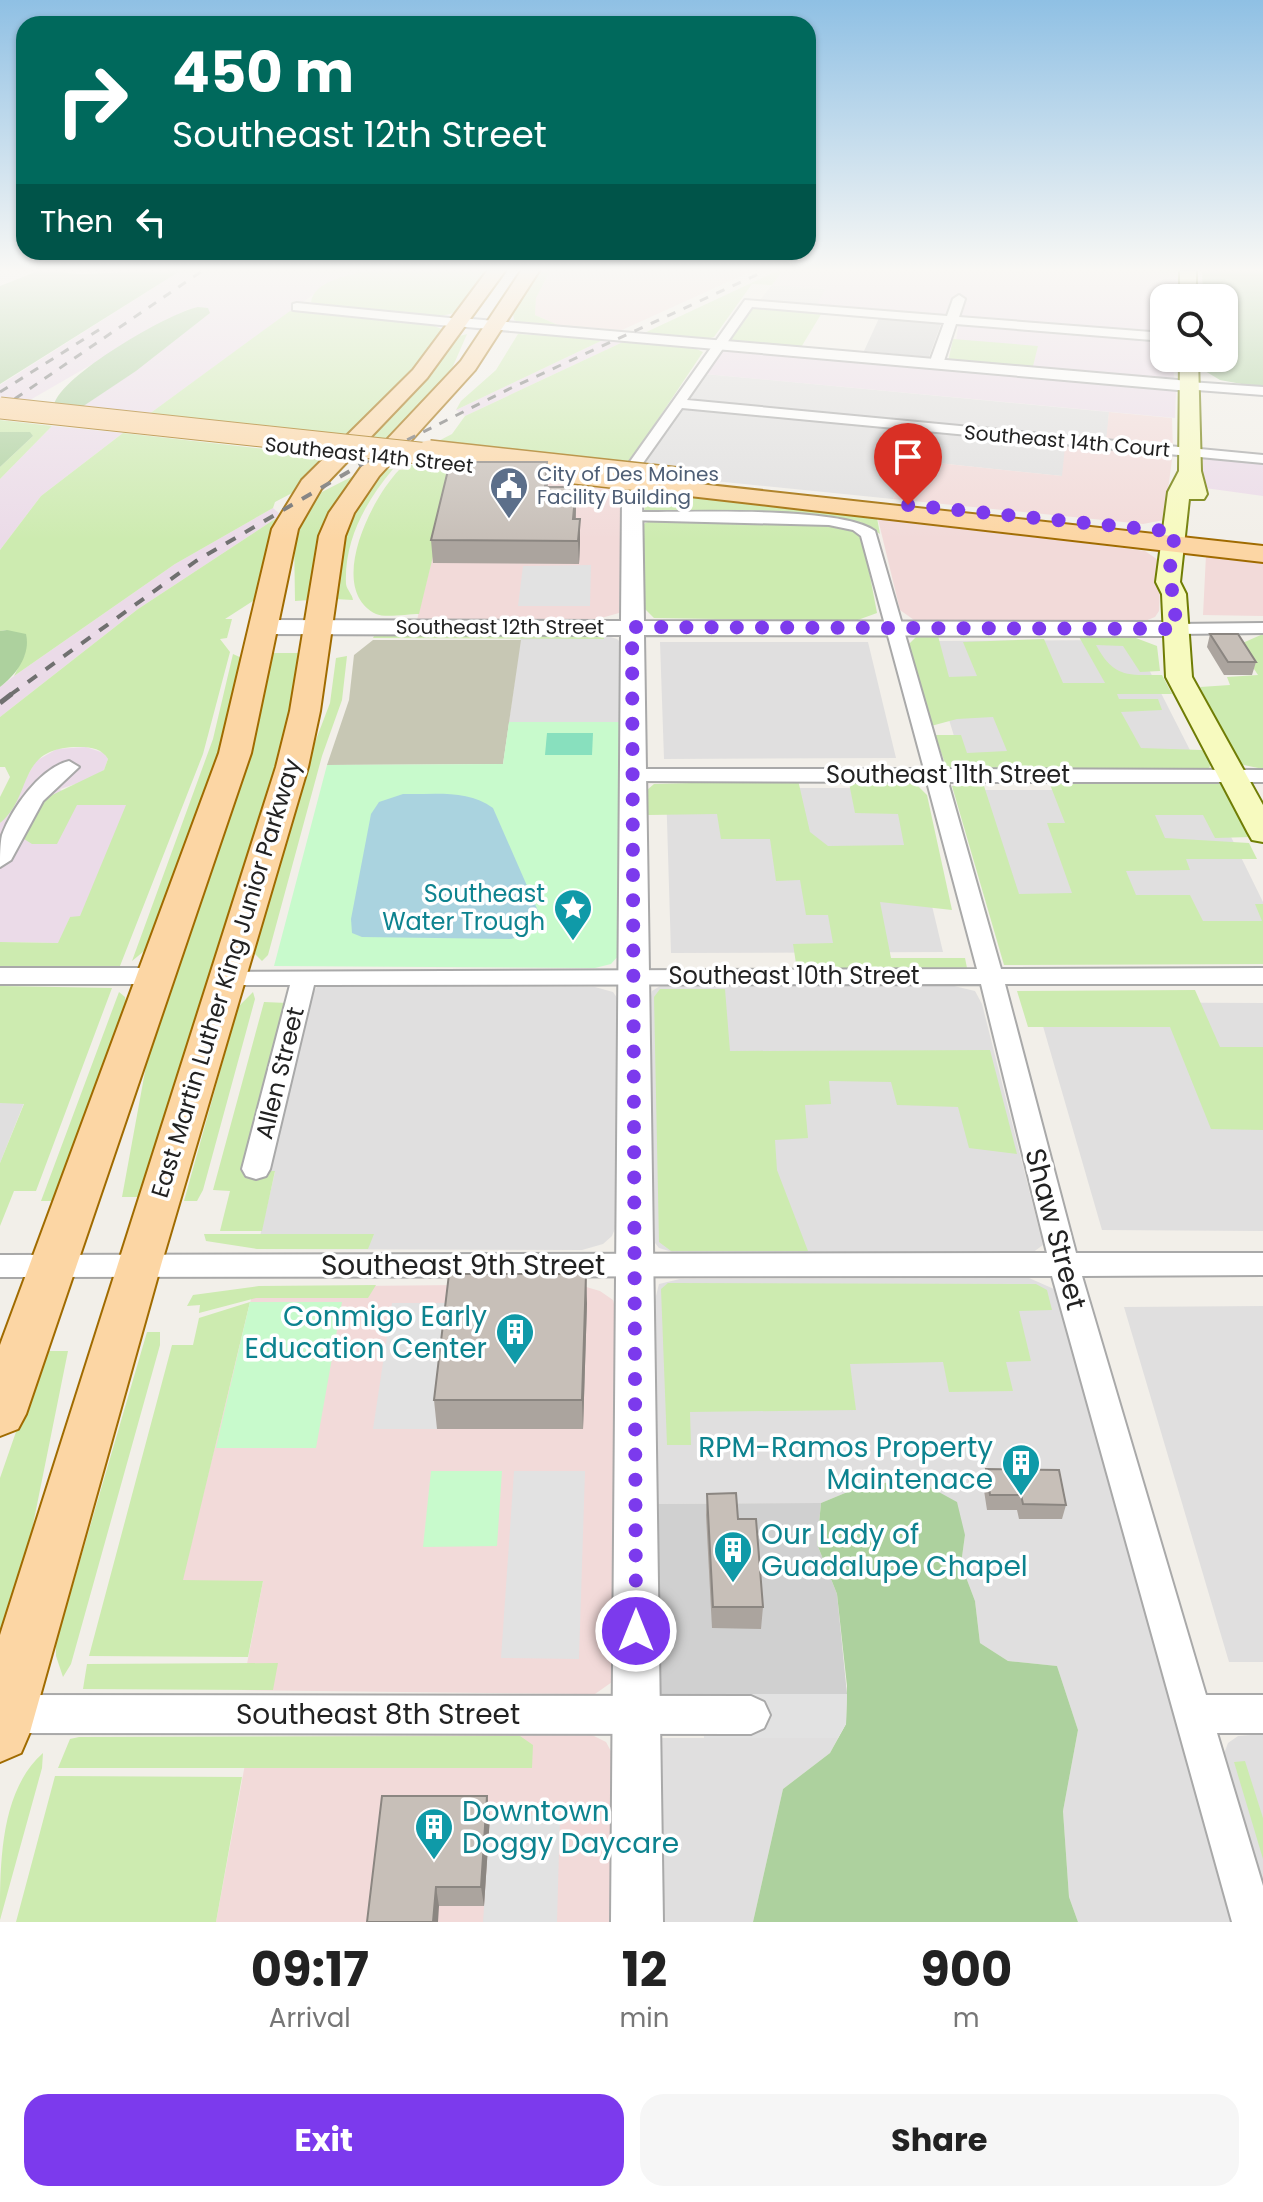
<!DOCTYPE html>
<html lang="en">
<head>
<meta charset="utf-8">
<style>
	:root { --surface:#fff; --page:#f6f6f6; --text:#222; --muted:#767676; --accent:#7c3aed }
	body { margin:0; font-family:Poppins,sans-serif; background:var(--page); color:var(--text); height:100vh; display:flex; flex-direction:column; font-size:30px; white-space:nowrap }
	* { box-sizing:border-box; margin:0 }
	p { font-size:26px; color:var(--muted) }
	.icon { flex:none; width:44px; height:44px; fill:none; stroke:currentColor; stroke-width:2; stroke-linecap:round; stroke-linejoin:round }
	.map { position:relative; height:1922px; overflow:hidden }
	.panel { display:flex; flex-direction:column; background:var(--surface); flex:1 }
	.panel>* { flex:none }
	.guide { position:absolute; left:16px; top:16px; width:800px; height:244px; border-radius:24px; box-shadow:0 2px 6px #0004; background:#00695c; color:#fff; overflow:hidden }
	.controls { position:absolute; left:1150px; top:284px; display:grid; gap:16px }
	.controls a { display:grid; place-items:center; width:88px; height:88px; border-radius:16px; background:var(--surface); box-shadow:0 2px 6px #0004; font-size:40px }
	.pin { position:absolute; display:grid; place-items:center; width:68px; height:68px; color:#fff; margin:-82px -34px; border-radius:50% 50% 50% 0; rotate:-45deg; box-shadow:0 0 8px #0007 }
	.pin .icon { rotate:45deg }
	.me { position:absolute; width:88px; margin:-44px; rotate:0deg; stroke-linejoin:round; filter:drop-shadow(0 0 6px #0008) }
	.turn { display:flex; align-items:center; gap:28px; height:168px; padding:0 24px; font-size:36px }
	.turn .icon { width:104px; height:104px; stroke-width:2.5 }
	.turn b { display:block; font-size:56px; line-height:68px }
	.then { display:flex; align-items:center; height:76px; padding:0 24px; background:#0003; gap:16px; font-size:30px }
	.eta { display:flex; justify-content:space-evenly; align-items:center; height:136px; text-align:center }
	.eta b { font-size:48px; font-weight:700; line-height:56px }
	.action { display:flex; gap:16px; margin-top:auto; padding:16px 24px }
	.action a { flex:1; height:92px; border-radius:24px; background:var(--accent); color:#fff; font-size:32px; font-weight:700; line-height:92px; text-align:center }
	.action a+a { background:var(--page); color:var(--text) }
	.map>svg:first-child { display:block }
	.residential { fill:#e0dfdf }
	.commercial { fill:#f2dad9 }
	.industrial { fill:#ebdbe8 }
	.religious { fill:#d0d0d0 }
	.construction { fill:#c7c7b4 }
	.grass { fill:#cdebb0 }
	.forest { fill:#add19e }
	.park { fill:#c8facc }
	.pitch { fill:#88e0be }
	.parking { fill:#e2e2e2 }
	.water { fill:#aad3df }
	.lines { fill:none; stroke-linecap:round; stroke-linejoin:round }
	.minor-casing { stroke:#a9a9a9; stroke-width:4 }
	.tertiary-casing { stroke:#a9a9a9; stroke-width:4 }
	.secondary-casing { stroke:#707d05; stroke-width:4 }
	.primary-casing { stroke:#a06b00; stroke-width:4 }
	.minor { fill:#fff; fill-rule:evenodd }
	.tertiary { fill:#fff; fill-rule:evenodd }
	.secondary { fill:#f7fabf; fill-rule:evenodd }
	.primary { fill:#fcd6a4; fill-rule:evenodd }
	.rail-far2 { stroke:#707070; stroke-width:3; stroke-dasharray:9 9; stroke-linecap:butt }
	.rail-far1 { stroke:#707070; stroke-width:4; stroke-dasharray:11 11; stroke-linecap:butt }
	.rail { stroke:#707070; stroke-width:5; stroke-dasharray:15 15; stroke-linecap:butt }
	.primary-bridge-far1-casing { stroke:#a06b00; stroke-width:23; stroke-linecap:butt }
	.primary-bridge-casing { stroke:#a06b00; stroke-width:30; stroke-linecap:butt }
	.primary-bridge-far1 { stroke:#fcd6a4; stroke-width:21 }
	.primary-bridge { stroke:#fcd6a4; stroke-width:27 }
	.wall { fill:#aba49e }
	.shaded-wall { fill:#8b8681 }
	.building { fill:#c7bfb8; stroke:#8b8681; stroke-width:2 }
	.route { stroke:#7c3aed; stroke-width:14; stroke-dasharray:0 25.2 }
	.labels { text-anchor:middle; stroke-width:7; stroke-linejoin:round; paint-order:stroke }
	.far-street-label { font-size:20px; fill:#222; stroke:#fff }
	.far-service-label { font-size:20px; fill:#4e5e75; stroke:#fff; text-anchor:start }
	.street-label { font-size:24px; fill:#222; stroke:#fff }
	.culture-label { font-size:24px; fill:#0d838f; stroke:#fff; text-anchor:end }
	.near-street-label { font-size:28px; fill:#222; stroke:#fff }
	.near-culture-label { font-size:28px; fill:#0d838f; stroke:#fff; text-anchor:end }
</style>
</head>
<body>
<div class="map">
<svg width="1263" height="1922" viewBox="0 0 1263 1922">
	<rect width="100%" height="100%" fill="#f2efe9"/>
	<!-- residential -->
	<path class="residential" d="M772,285L826,289L817,305L760,300Z
		M705,374L1109,412L1107,441L1062,476L909,460L893,499L644,474V465Z
		M521,634L604,635L617,639L622,644V722H509Z
		M1134,640L1194,758L961,759L925,641Z
		M660,642H868L896,758L664,759Z
		M666,788H904L943,952L671,953Z
		M972,790H1208L1263,902V955H1020Z
		M660,986H954L975,991L982,1004L1043,1245L1032,1253L679,1254L659,1248L655,1243L650,1001L652,991Z
		M317,987H595L613,992L620,1002L616,1226L612,1236L603,1244L582,1250L257,1249L275,1172L267,1171L309,998Z
		M1036,1002L1263,1003V1231L1102,1230Z
		M0,1103H24L0,1163Z
		M1029,1278L1054,1289L1061,1305L1231,1922H1078L1069,1897L1063,1811L1078,1730L1057,1666L1008,1661L980,1643L975,1601L961,1564L965,1535L862,1486L821,1503L657,1504L655,1300L659,1284L680,1279Z
		M1263,1306V1662H1229L1124,1307Z
		M1263,1734V1909L1221,1762L1228,1743L1238,1736Z
		M661,1738H838L830,1753L783,1789L753,1922H664Z"/>
	<!-- commercial -->
	<path class="commercial" d="M550,271H752L622,330L558,325L535,315L536,298Z
		M1109,412L1172,418L1173,452L1164,520L1143,524L893,499L909,460L1062,476L1066,437L1106,441Z
		M454,470L623,488L619,613L594,620H417Z
		M877,515L1145,551L1161,562L1159,611L1155,617L1145,621L914,620L900,610Z
		M1206,555L1263,561V616L1203,615Z
		M576,1284L600,1291L613,1300L617,1314L612,1682L595,1694H582L242,1690L263,1581H182L254,1287Z
		M590,1734L606,1742L614,1757V1922H216L250,1737Z"/>
	<!-- industrial -->
	<path class="industrial" d="M180,271H367L329,283L141,420L73,413L135,371L210,313L188,309L30,400L0,405V385Z
		M782,271H1180L1179,298H1164V334L817,305L825,289L772,285Z
		M959,322L1164,340V358H1173L1174,380L953,360Z
		M605,339L625,341L465,416L456,410Z
		M722,349L1176,390L1175,418L705,374Z
		M52,426L123,433L41,496L0,550V479Z
		M1201,457L1263,463V496L1205,488Z
		M273,508L281,515L138,609L0,717V687L14,676L175,564Z
		M86,747L104,753L108,759L104,770L85,781L60,789L76,805H127L80,917H70L59,943L0,942V823L36,761L57,749Z"/>
	<!-- religious -->
	<path class="religious" d="M880,316L942,321L929,357L864,351Z
		M821,1503L817,1544L837,1594L847,1694H660L657,1504Z"/>
	<!-- construction -->
	<path class="construction" d="M373,640H521L503,764L327,765L349,700L354,655Z"/>
	<!-- grass -->
	<path class="grass" d="M367,271H487C479,283 470,303 458,311C438,324 334,312 311,302C314,281 349,275 367,271Z
		M536,271H550L536,298L535,315L558,325L589,327L524,325L514,320L513,314Z
		M777,271H782L772,285L752,284L714,337L702,340L640,335Z
		M754,306L823,311L800,349L735,342L731,339Z
		M290,311L427,323L444,330L414,370L343,442L141,420Z
		M467,334L447,380L385,446L362,444L460,336Z
		M518,334L605,339L456,410L461,401L496,370Z
		M953,339L1038,346L1032,370L948,362Z
		M625,341L690,346L703,352L628,464L421,450L452,434L465,416Z
		M0,420L52,426L0,479V467L33,436L0,432Z
		M123,433L328,456L294,492L275,502L273,508L175,564L14,676L25,654L7,630L0,631V550L41,496Z
		M404,464L454,470L419,614C408,614 385,618 376,614C326,589 371,499 399,470L409,469L401,467Z
		M384,469H393C366,501 344,540 346,584C347,590 352,594 353,600L335,599C343,539 347,518 384,469Z
		M359,473L337,503L310,600L295,601L294,536L314,496Z
		M642,490L877,518L880,534L863,523L837,519L645,512Z
		M281,515L267,547L256,599L225,619H232L227,638L220,639L230,652L203,754L120,966L0,967V942L58,943L70,917L80,916L126,805H77L57,844H32L24,839L46,798L104,770L108,759C102,749 92,747 80,747C15,746 34,796 0,823V797L10,777L5,767H0V717L138,609Z
		M653,520L834,523L851,526L862,534L877,613L855,621L654,618L643,607V524Z
		M375,634L604,635V639L373,638Z
		M1263,634V769L1239,764L1200,687L1230,685L1227,677L1258,675L1238,645Z
		M1078,635H1128L1157,646L1160,671L1140,672L1123,646L1096,645C1114,678 1127,675 1162,675L1172,694H1117L1119,699H1158L1162,710L1121,712L1141,748L1202,750L1211,764L1209,768L947,769L935,735H961L967,753L1007,751L993,717L957,719L931,726L909,644L917,636H938L949,677L977,676L963,642L1044,639L1063,683H1105Z
		M272,653H302L288,731L145,1197H122L153,1028Z
		M233,654L244,659L220,754L149,947L132,961L213,739Z
		M347,656L342,700L322,756L268,955L262,961L255,954L256,947L309,758L330,703L336,658Z
		M798,780L810,832L828,846L904,845L898,814L855,813L849,783H915L927,795L952,910L880,902L891,958H965L967,968L797,970L793,944L833,943L828,915H806L800,880L776,881L770,839H721L717,814L648,815L647,790L654,784Z
		M1221,781L1251,837L1215,838L1203,815H1155L1165,838L1249,843L1257,859H1186L1190,870L1126,871L1136,895H1190L1203,921H1262L1255,904H1263V964L1004,965L952,786H984L1019,894L1072,893L1047,823H1065L1049,782Z
		M0,986L112,988L36,1191H14L0,1226V1163L24,1104L0,1103Z
		M660,989H725L730,1051L990,1050L1017,1154L969,1148L958,1107L897,1105L891,1082L829,1081L831,1104L805,1105L808,1138L775,1140L777,1170L808,1251H671L659,1242L654,997Z
		M1195,990L1220,1047H1263V1130L1211,1129L1170,1027H1028L1017,991Z
		M119,992L125,997L127,1007L55,1201H41Z
		M253,992L255,999L203,1190L197,1201H184L238,1007Z
		M264,1002L287,1003L245,1171H275L262,1231H220L230,1191L213,1190Z
		M204,1234H374L368,1249H257L206,1241Z
		M668,1283L1036,1284L1047,1290L1052,1310L1019,1311L1031,1361L1006,1362L1013,1391L949,1392L943,1362L850,1364L856,1410L690,1412L691,1445H667L661,1289Z
		M376,1285L368,1298H256L199,1313L200,1305L187,1306L193,1295L259,1286Z
		M250,1302L183,1580L263,1581L248,1657L89,1656L172,1345H193L199,1318Z
		M147,1332H160V1345L71,1664L63,1677L56,1656V1643Z
		M44,1351H68L15,1614L0,1661V1478Z
		M278,1663L273,1690L83,1689L87,1664Z
		M520,1736L533,1745L532,1768H58L70,1739L79,1737Z
		M43,1753L42,1768L0,1920C0,1863 0,1791 43,1753Z
		M1245,1761L1263,1818V1859L1234,1762Z
		M55,1776L242,1777L216,1922H16Z"/>
	<!-- forest -->
	<path class="forest" d="M38,271L80,274L180,271L0,384V286Z
		M1202,271H1263V388L1220,380L1205,371V358H1224V298H1203Z
		M198,307L208,308L210,313L136,371L73,413L54,405C60,376 168,313 198,307Z
		M0,432H30L33,436L0,467Z
		M7,630L26,634C31,655 16,675 0,687V631Z
		M915,1479L957,1502L965,1535L961,1564L975,1601L980,1643L1008,1661L1057,1666L1078,1730L1063,1811L1069,1897L1078,1922H753L783,1789L830,1753L846,1724L847,1686L837,1594L817,1544L821,1503L862,1486Z"/>
	<!-- park -->
	<path class="park" d="M509,722H622L619,955L611,964L595,968L274,966L327,765L503,764Z
		M250,1302H342L316,1448H216Z
		M431,1471H502L497,1546L423,1547Z"/>
	<!-- pitch -->
	<path class="pitch" d="M547,733H593L592,755H545Z"/>
	<!-- parking -->
	<path class="parking" d="M591,565L590,606H518L523,566Z
		M392,1303H452L437,1429H373Z
		M514,1471H585L579,1659L501,1658Z
		M703,1694H847L846,1724L838,1738H704Z
		M560,1815L557,1922H483L490,1816Z"/>
	<!-- water -->
	<path class="water" d="M403,794C434,795 467,789 493,808L538,911L540,920L529,934L511,939L362,937L352,933L351,919L371,814L379,802Z"/>
	<g class="lines">
		<!-- minor casing -->
		<g class="minor-casing">
			<path id="minor" d="M959,295L965,299L959,317L1164,333V341L956,324L943,364L936,368L929,364L944,323L752,307L687,400L1263,455V463L682,408L643,463L640,499L632,504L624,499L629,463L745,300L947,316L953,299Z
				M297,303L460,319L466,323L460,327L293,310V304Z
				M1189,382L1263,387V395L1184,389L1182,386Z
				M632,512C683,513 839,505 875,531L944,769L1263,770V782H948L1001,969L1263,968V984H1005L1076,1253H1263V1275L1082,1276L1206,1695H1263V1733H1217L1263,1886V1922H1232L1052,1276L0,1277V1255L1047,1253L981,984L314,985L270,1169L266,1176L256,1179L246,1176L242,1169L290,985H229L217,977L220,972L977,969L927,782L633,781L623,775L633,769H924L861,536L853,530L829,525L626,520V514Z
				M1263,623V633L1176,634L1167,629L1176,624Z
				M69,761L79,767L43,801L11,860L0,867C0,857 0,844 2,835C12,808 40,768 69,761Z
				M0,968H156L168,976L156,984H0Z
				M5,1695L751,1696L764,1702L770,1715L764,1728L751,1734L5,1733L0,1731V1697Z"/>
		</g>
		<!-- tertiary casing -->
		<g class="tertiary-casing">
			<path id="tertiary" d="M460,318L1189,381L1197,386L1189,391L455,326V320Z
				M632,493L642,499L644,621L1176,622L1187,629L1176,636L644,635L663,1922H611L621,635L265,634L254,627L265,620L621,621L622,499Z"/>
		</g>
		<!-- secondary casing -->
		<g class="secondary-casing">
			<path id="secondary" d="M1180,271H1196V298H1180Z
				M1180,358H1198L1201,471L1207,494L1204,499H1189L1180,582L1186,594L1192,677L1263,805V842L1252,840L1248,833L1166,677L1162,594L1156,582L1168,492L1179,471Z"/>
		</g>
		<!-- primary casing -->
		<g class="primary-casing">
			<path id="primary" d="M487,271H505L427,378L321,489L298,529L251,753L26,1414L18,1429L0,1436V1345L219,753L272,529L302,480L413,370Z
				M521,271H539L475,370L379,476L354,513L345,536L320,711L308,767L161,1265L30,1732L21,1753L0,1762V1635L276,767L290,711L319,536L329,513L362,466L461,361Z
				M681,482L1263,546V562L672,494L669,489Z"/>
		</g>
		<!-- minor -->
		<use href="#minor" class="minor"/>
		<!-- tertiary -->
		<use href="#tertiary" class="tertiary"/>
		<!-- secondary -->
		<use href="#secondary" class="secondary"/>
		<!-- primary -->
		<use href="#primary" class="primary"/>
		<!-- rail-far2 -->
		<path class="rail-far2" d="M0,392L105,326
			M0,409L202,271
			M375,456L511,388L765,271"/>
		<!-- rail-far1 -->
		<path class="rail-far1" d="M10,695L196,561L379,454"/>
		<!-- rail -->
		<path class="rail" d="M0,703L13,693"/>
		<!-- primary-bridge-far1 casing -->
		<g class="primary-bridge-far1-casing">
			<path id="primary-bridge-far1" d="M0,408L447,456"/>
		</g>
		<!-- primary-bridge casing -->
		<g class="primary-bridge-casing">
			<path id="primary-bridge" d="M429,454L685,482"/>
		</g>
		<!-- primary-bridge-far1 -->
		<use href="#primary-bridge-far1" class="primary-bridge-far1"/>
		<!-- primary-bridge -->
		<use href="#primary-bridge" class="primary-bridge"/>
	</g>
	<!-- wall -->
	<path class="wall" d="M548,487H576V519L580,542L579,564L433,563L431,540Z
		M1210,634L1256,662L1252,675H1224L1207,647Z
		M587,1303L583,1429H437L434,1400Z
		M986,1469L1066,1505L1062,1519H1019L1017,1510H987L983,1484Z
		M707,1494L738,1519L763,1607L761,1629L712,1628L706,1515Z
		M487,1796L490,1816L484,1906H439L367,1922Z"/>
	<!-- shaded-wall -->
	<path class="shaded-wall" d="M547,462L548,484L545,509V487Z
		M576,487V509L574,542L573,519Z
		M580,519V542L579,564L578,541Z
		M586,1274L587,1303L583,1429L582,1400Z
		M487,1796L490,1816L484,1906L481,1887Z
		M436,1887L439,1906L438,1922H433Z"/>
	<!-- building -->
	<path class="building" d="M450,462H547L545,487H576L573,519H580L578,541L431,540Z
		M1210,634H1238L1256,662H1228Z
		M449,1274H586L582,1400H434Z
		M986,1469L1059,1470L1066,1505L1023,1504L1021,1495H990Z
		M736,1493L738,1519H756L763,1607H713L707,1494Z
		M382,1796H487L481,1887H436L433,1922H367Z"/>
	<!-- sky -->
	<linearGradient id="sky" x2="0" y2="1"><stop stop-color="#8fc0e4"/><stop offset="0.5" stop-color="#f9f8f5"/><stop offset="1" stop-color="#f9f8f5" stop-opacity="0"/></linearGradient>
	<rect width="1263" height="540" fill="url(#sky)"/>
	<g class="lines">
		<!-- route -->
		<path class="route" d="M636,1631L632,627L1176,629L1174,594L1168,582L1175,532L908,505"/>
	</g>
	<!-- icons -->
	<defs>
		<g id="civic-pin" transform="scale(2)"><path d="M0 17L-7.5 6A9.5 9.5 0 1 1 7.5 6Z" fill="#5c6f8a" stroke="#fff"/><path d="M-.6-6.5H3V-4.5H.6V-3L4-1V1h2V6H-6V1h2V-1L-.6-3ZM-1.2 2.5V6h2.4V2.5Z" fill="#fff"/></g>
		<g id="sight-pin" transform="scale(2)"><path d="M0 17L-7.5 6A9.5 9.5 0 1 1 7.5 6Z" fill="#0f9aa8" stroke="#fff"/><path d="M0-6L1.8-2.2L6-1.7L2.9 1.2L3.7 5.4L0 3.3L-3.7 5.4L-2.9 1.2L-6-1.7L-1.8-2.2Z" fill="#fff"/></g>
		<g id="building-pin" transform="scale(2)"><path d="M0 17L-7.5 6A9.5 9.5 0 1 1 7.5 6Z" fill="#0f9aa8" stroke="#fff"/><path d="M-4-6H4V6H1V3H-1V6H-4ZM-2.5-4.3h1.7v1.8h-1.7ZM.8-4.3h1.7v1.8H.8ZM-2.5-1h1.7V.8h-1.7ZM.8-1h1.7V.8H.8Z" fill="#fff"/></g>
	</defs>
	<g fill-rule="evenodd">
		<use href="#civic-pin" x="509" y="486"/>
		<use href="#sight-pin" x="573" y="908"/>
		<use href="#building-pin" x="515" y="1332"/>
		<use href="#building-pin" x="1021" y="1463"/>
		<use href="#building-pin" x="733" y="1550"/>
		<use href="#building-pin" x="434" y="1827"/>
	</g>
	<g class="labels">
		<!-- far-street labels -->
		<g class="far-street-label">
			<text transform="translate(1067 441) rotate(5)" y="7">Southeast 14th Court</text>
			<text transform="translate(369 455) rotate(6)" y="7">Southeast 14th Street</text>
			<text x="500" y="634">Southeast 12th Street</text>
		</g>
		<!-- far-service labels -->
		<g class="far-service-label">
			<text x="537" y="481">City of Des Moines<tspan x="537" dy="23">Facility Building</tspan></text>
		</g>
		<!-- street labels -->
		<g class="street-label">
			<text x="948" y="783">Southeast 11th Street</text>
			<text x="794" y="984">Southeast 10th Street</text>
			<text transform="translate(226 978) rotate(-73)" y="8">East Martin Luther King Junior Parkway</text>
			<text transform="translate(280 1073) rotate(-76)" y="8">Allen Street</text>
		</g>
		<!-- culture labels -->
		<g class="culture-label">
			<text x="545" y="902">Southeast<tspan x="545" dy="28">Water Trough</tspan></text>
		</g>
		<!-- near-street labels -->
		<g class="near-street-label">
			<text transform="translate(1056 1229) rotate(75)" y="10">Shaw Street</text>
			<text x="463" y="1275">Southeast 9th Street</text>
			<text x="378" y="1724">Southeast 8th Street</text>
		</g>
		<!-- near-culture labels -->
		<g class="near-culture-label">
			<text x="487" y="1326">Conmigo Early<tspan x="487" dy="32">Education Center</tspan></text>
			<text x="993" y="1457">RPM-Ramos Property<tspan x="993" dy="32">Maintenace</tspan></text>
			<text x="761" y="1544" text-anchor="start">Our Lady of<tspan x="761" dy="32">Guadalupe Chapel</tspan></text>
			<text x="462" y="1821" text-anchor="start">Downtown<tspan x="462" dy="32">Doggy Daycare</tspan></text>
		</g>
	</g>
</svg>
<div class="controls">
<a><svg class="icon" aria-label="search" viewBox="0 0 24 24"><circle cx="10" cy="10" r="6"/><path d="M15 15l6 6"/></svg></a>
</div>
<div class="pin" style="left:908px;top:505px;background:#d93025"><svg class="icon" aria-label="arrive" viewBox="0 0 24 24"><path d="M6 21V4h12l-3 4 3 4H6"/></svg></div>
<svg class="me" style="left:636px;top:1631px" viewBox="-20 -20 40 40"><circle r="17" fill="#7c3aed" stroke="#fff" stroke-width="3"/><path d="M0-11L8 9 0 5-8 9z" fill="#fff"/></svg>
<div class="guide">
<div class="turn"><svg class="icon" aria-label="right" viewBox="0 0 24 24"><path d="M7 20v-9h11M14 6l5 5-5 5"/></svg><div><b>450 m</b>Southeast 12th Street</div></div>
<div class="then">Then<svg class="icon" aria-label="left" viewBox="0 0 24 24"><path d="M17 20v-9H6M10 6l-5 5 5 5"/></svg></div>
</div>
</div>
<section class="panel">
<div class="eta">
<div><b>09:17</b><p>Arrival</p></div>
<div><b>12</b><p>min</p></div>
<div><b>900</b><p>m</p></div>
</div>
<div class="action"><a>Exit</a><a>Share</a></div>
</section>
</body>
</html>
